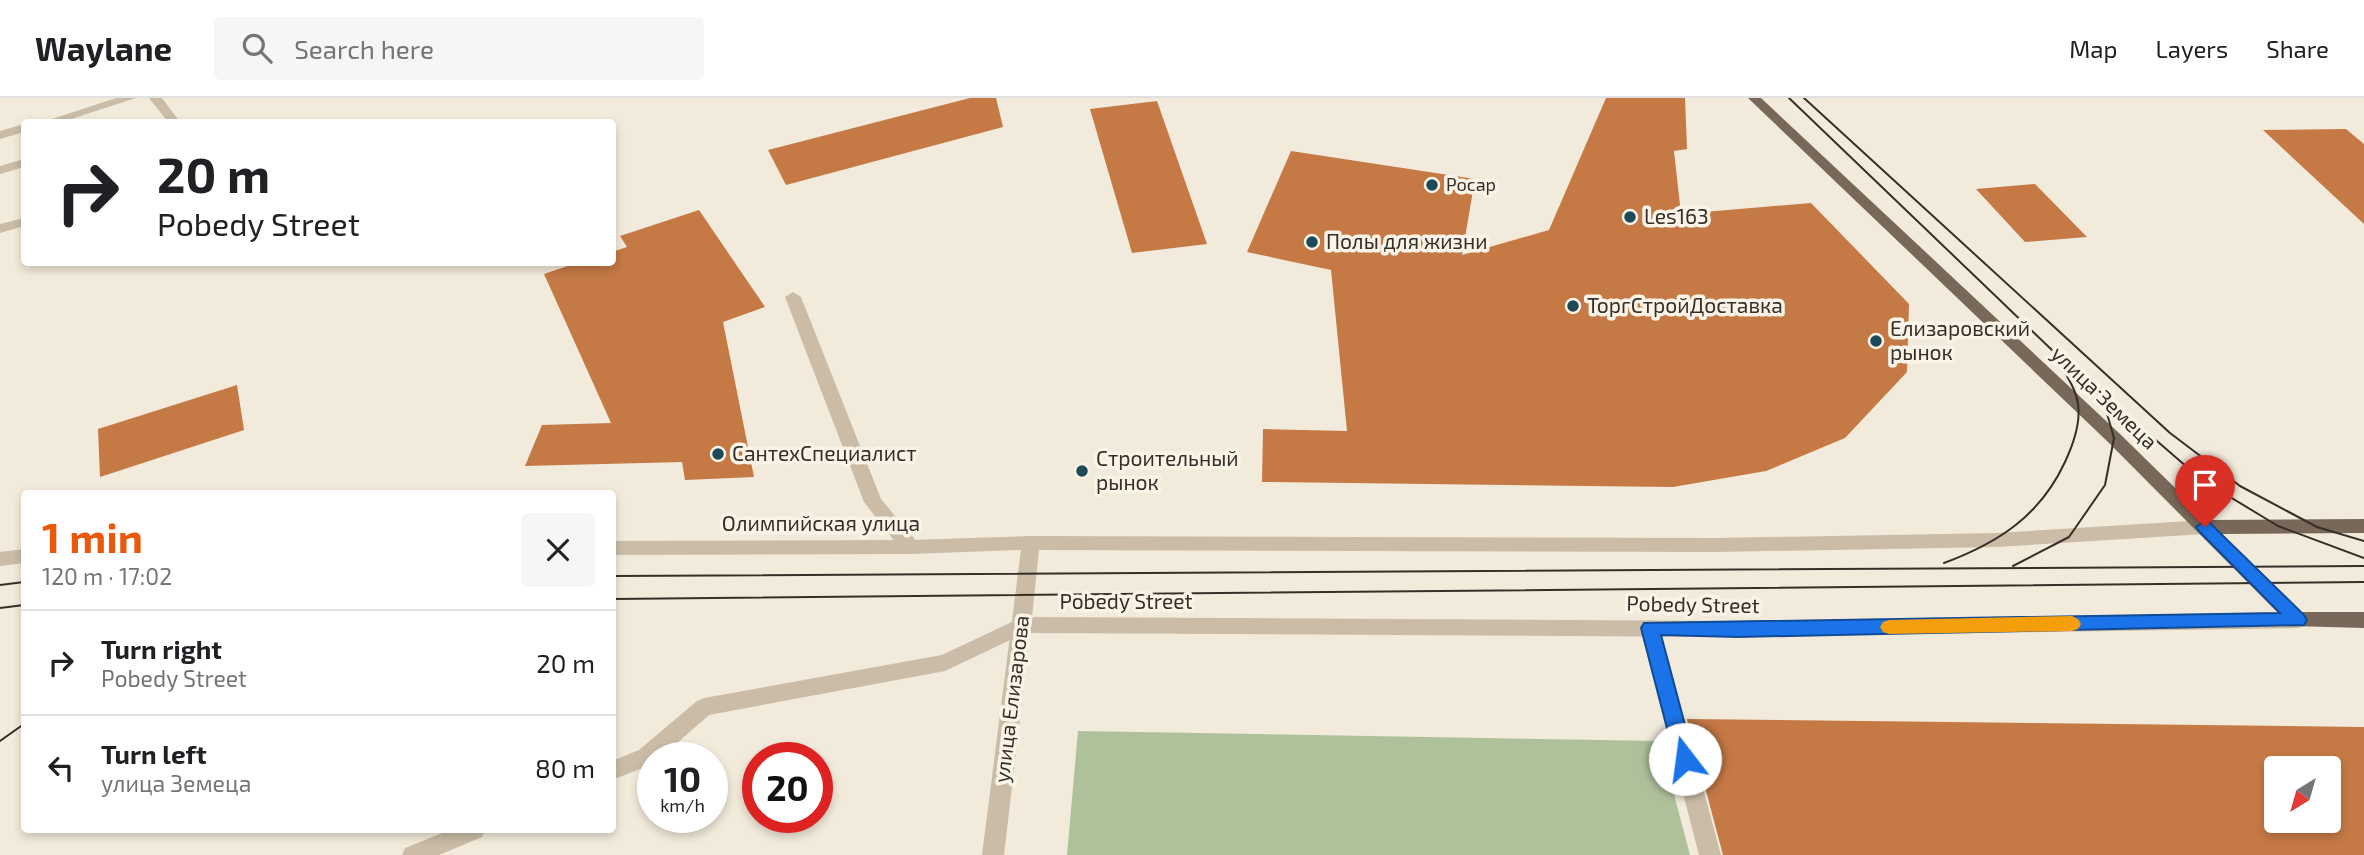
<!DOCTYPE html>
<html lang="en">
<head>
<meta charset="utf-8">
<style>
	:root { --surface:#fff; --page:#f6f6f6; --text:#202124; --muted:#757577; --line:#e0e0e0; --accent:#ea580c }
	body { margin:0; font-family:"Exo 2",sans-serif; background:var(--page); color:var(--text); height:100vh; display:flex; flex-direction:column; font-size:26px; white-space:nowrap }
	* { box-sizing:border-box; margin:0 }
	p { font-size:23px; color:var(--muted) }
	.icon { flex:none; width:38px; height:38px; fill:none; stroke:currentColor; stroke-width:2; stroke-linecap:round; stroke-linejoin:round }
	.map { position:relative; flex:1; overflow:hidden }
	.details { position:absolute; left:21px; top:392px; width:595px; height:343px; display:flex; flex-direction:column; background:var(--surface); border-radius:7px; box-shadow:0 4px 10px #0003 }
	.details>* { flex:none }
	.banner { position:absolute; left:21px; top:21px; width:595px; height:147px; border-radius:7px; box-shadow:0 4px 10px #0003; background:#fff; color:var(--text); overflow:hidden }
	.needle { width:46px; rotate:217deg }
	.fabs { position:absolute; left:2264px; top:658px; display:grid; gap:14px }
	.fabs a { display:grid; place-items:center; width:77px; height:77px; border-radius:7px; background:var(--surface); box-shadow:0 4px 10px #0003; font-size:35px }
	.speed { position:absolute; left:637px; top:644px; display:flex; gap:14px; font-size:35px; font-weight:700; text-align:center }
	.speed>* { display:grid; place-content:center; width:91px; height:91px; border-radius:50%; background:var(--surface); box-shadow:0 4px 10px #0003; line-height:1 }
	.speed small { font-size:18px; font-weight:400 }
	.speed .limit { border:10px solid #d22; background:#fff; color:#111 }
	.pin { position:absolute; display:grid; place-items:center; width:60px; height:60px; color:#fff; margin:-72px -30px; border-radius:50% 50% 50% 0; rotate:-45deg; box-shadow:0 0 7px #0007 }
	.pin .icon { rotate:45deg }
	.me { position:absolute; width:77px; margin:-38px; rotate:345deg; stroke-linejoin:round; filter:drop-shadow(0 0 5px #0008) }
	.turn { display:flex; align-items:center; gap:24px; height:147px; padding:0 21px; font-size:32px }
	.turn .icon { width:91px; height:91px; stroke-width:2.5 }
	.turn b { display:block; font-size:49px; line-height:60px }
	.round { display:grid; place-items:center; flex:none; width:74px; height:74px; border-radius:7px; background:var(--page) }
	.summary { display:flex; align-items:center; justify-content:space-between; height:119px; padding:0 21px }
	h1 { font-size:42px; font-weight:700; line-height:52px; color:var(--accent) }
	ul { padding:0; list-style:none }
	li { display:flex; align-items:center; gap:21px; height:105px; padding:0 21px; border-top:2px solid var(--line) }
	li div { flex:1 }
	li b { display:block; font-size:26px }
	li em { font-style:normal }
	header { display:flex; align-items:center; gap:42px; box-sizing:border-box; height:98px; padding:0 35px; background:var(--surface); border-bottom:2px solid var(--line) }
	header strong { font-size:33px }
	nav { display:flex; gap:38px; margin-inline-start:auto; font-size:24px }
	.search { width:490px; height:63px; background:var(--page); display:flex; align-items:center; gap:18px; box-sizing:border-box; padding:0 24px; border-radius:7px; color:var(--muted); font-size:26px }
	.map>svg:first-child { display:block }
	.green { fill:#aec19b }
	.building { fill:#c57945; fill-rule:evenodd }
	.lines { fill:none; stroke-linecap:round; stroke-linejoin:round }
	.service { fill:#cabca7; fill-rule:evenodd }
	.minor { fill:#cabca7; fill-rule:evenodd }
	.primary { fill:#786859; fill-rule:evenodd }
	.tram { stroke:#362f28; stroke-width:2 }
	.route { fill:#1a73e8; stroke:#114b97; stroke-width:2 }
	.slow { fill:#f59e0b }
	.poi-dot { fill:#1d4a58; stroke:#f9f4e7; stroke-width:2.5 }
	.labels { text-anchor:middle; stroke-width:7; stroke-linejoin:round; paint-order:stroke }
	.far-poi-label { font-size:18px; fill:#362f28; stroke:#f9f4e7; text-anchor:start }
	.poi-label { font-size:21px; fill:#362f28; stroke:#f9f4e7; text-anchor:start }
	.street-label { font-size:21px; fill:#362f28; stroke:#f9f4e7 }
</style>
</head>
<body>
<header>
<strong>Waylane</strong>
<div class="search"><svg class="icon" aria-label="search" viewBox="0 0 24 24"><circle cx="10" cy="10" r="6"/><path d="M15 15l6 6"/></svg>Search here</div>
<nav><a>Map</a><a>Layers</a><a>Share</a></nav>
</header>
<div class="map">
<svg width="2364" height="757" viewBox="0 0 2364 757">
	<rect width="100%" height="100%" fill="#f2ebdb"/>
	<!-- green -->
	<path class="green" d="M1078,633L1660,643L1690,757H1067Z"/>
	<!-- building -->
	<path class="building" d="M970,0H996L1003,29L786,87L768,52Z
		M1606,0H1685L1687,51L1674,53L1681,116L1811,105L1909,206L1907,274L1845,340L1766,373L1673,389L1262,384L1263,331L1347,333L1331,172L1247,154L1291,53L1475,81L1462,157L1549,132Z
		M1157,3L1207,146L1132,155L1090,11Z
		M2346,31L2364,46V126L2263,32Z
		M2035,86L2087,139L2025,144L1976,91Z
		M699,112L765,209L723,224L754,379L685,382L682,364L525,368L542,327L611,325L544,176L579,164H612V154L627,149L620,138Z
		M237,287L244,332L100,379L98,331Z
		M1687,621L2364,629V757H1723ZM2277,670H2329V723H2277Z"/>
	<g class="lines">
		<!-- service -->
		<path class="service" d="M116,0H136L62,24H43Z
			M149,0H162L180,24H168Z
			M24,26V34L0,41V33Z
			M24,61V69L0,76V68Z
			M24,120V128L0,135V126Z
			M793,194L801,199L881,401L917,444L919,449L917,454H903L864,404L785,199Z
			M1022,519L1029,521L1032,527L1029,533L945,573L709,617L660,660H653V666L612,682V663L639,652L697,603L704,600L942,557Z
			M1650,522L1657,524L1660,530L1721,757H1699L1640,530L1643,524Z
			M450,732H485L482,739L439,757H402L405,750Z"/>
		<!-- minor -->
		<path class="minor" d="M2205,422L2211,424L2214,429L2211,434L2205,436L1997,449L1716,454L1039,452L1032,519L1738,523L2298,514L2305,516L2308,522L2305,528L2298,530L1738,539L1030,535L1004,757H982L1021,452L910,456L612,457V443L910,442L1031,438L1716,440L1997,435Z
			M24,451V465L0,468V454Z"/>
		<!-- primary -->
		<path class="primary" d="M1748,0H1761L2120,336L2208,422L2364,421V435L2222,436L2302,514H2364V530L2291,528L2108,344Z"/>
		<!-- tram -->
		<path class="tram" d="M1789,0L2054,254L2202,382L2278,428L2364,460
			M1804,0L2170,335L2240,388L2317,429L2364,443
			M1944,465C1998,445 2040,418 2065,364C2073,347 2081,326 2078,306C2076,290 2065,276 2058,262
			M2013,468L2069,439L2105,387L2114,340L2102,298
			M612,478L2364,468
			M0,487L24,484
			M612,501L2364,484
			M0,510L24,507
			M0,643L24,626"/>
	</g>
	<!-- route -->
	<path class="route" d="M2205,423L2210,425L2304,517L2307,522L2304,527L1738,539L1661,537L1694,661L1691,667L1685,669L1678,667L1675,661L1641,530L1644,525L2280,515L2199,433L2196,429Z"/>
	<!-- slow -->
	<path class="slow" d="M2072,518L2078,521L2081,526L2078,531L2072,533L1889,536L1883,534L1880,529L1883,524L1889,522Z"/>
	<!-- markers -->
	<g class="poi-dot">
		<circle cx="1432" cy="87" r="7"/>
		<circle cx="1630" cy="119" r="7"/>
		<circle cx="1312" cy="144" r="7"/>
		<circle cx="1573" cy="208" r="7"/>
		<circle cx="1876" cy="243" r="7"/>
		<circle cx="718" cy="356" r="7"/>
		<circle cx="1082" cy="373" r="7"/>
	</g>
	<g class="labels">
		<!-- far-poi labels -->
		<g class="far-poi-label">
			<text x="1446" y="93">Росар</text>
		</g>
		<!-- poi labels -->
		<g class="poi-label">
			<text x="1644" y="126">Les163</text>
			<text x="1326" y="151">Полы для жизни</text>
			<text x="1587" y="215">ТоргСтройДоставка</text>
			<text x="1890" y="238">Елизаровский<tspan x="1890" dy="24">рынок</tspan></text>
			<text x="732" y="363">СантехСпециалист</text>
			<text x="1096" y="368">Строительный<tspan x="1096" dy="24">рынок</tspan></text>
		</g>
		<!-- street labels -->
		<g class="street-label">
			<text transform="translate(2104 300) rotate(44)" y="7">улица Земеца</text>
			<text x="821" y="433">Олимпийская улица</text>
			<text x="1126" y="511">Pobedy Street</text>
			<text transform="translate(1693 507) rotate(1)" y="7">Pobedy Street</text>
			<text transform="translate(1012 601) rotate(-83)" y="7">улица Елизарова</text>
		</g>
	</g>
</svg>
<div class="fabs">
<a><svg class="needle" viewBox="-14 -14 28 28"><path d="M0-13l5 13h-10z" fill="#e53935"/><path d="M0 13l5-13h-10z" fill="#757577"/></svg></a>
</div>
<div class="speed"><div>10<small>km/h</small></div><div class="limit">20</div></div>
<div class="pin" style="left:2205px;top:429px;background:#d93025"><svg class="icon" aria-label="arrive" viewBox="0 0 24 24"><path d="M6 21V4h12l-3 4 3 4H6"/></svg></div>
<svg class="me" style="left:1685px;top:661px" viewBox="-20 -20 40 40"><circle r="19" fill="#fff"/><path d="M0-13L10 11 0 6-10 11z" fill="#1a73e8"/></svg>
<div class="banner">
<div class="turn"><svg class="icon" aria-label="right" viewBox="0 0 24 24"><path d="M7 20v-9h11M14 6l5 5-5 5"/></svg><div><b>20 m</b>Pobedy Street</div></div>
</div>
<section class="details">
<div class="summary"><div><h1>1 min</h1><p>120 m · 17:02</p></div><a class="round"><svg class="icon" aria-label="close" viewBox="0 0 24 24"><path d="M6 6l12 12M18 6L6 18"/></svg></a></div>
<ul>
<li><svg class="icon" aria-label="right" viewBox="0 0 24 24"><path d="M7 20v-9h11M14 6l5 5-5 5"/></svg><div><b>Turn right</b><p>Pobedy Street</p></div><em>20 m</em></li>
<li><svg class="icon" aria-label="left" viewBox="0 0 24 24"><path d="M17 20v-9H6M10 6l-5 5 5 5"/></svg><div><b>Turn left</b><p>улица Земеца</p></div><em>80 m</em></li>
</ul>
</section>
</div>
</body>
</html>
